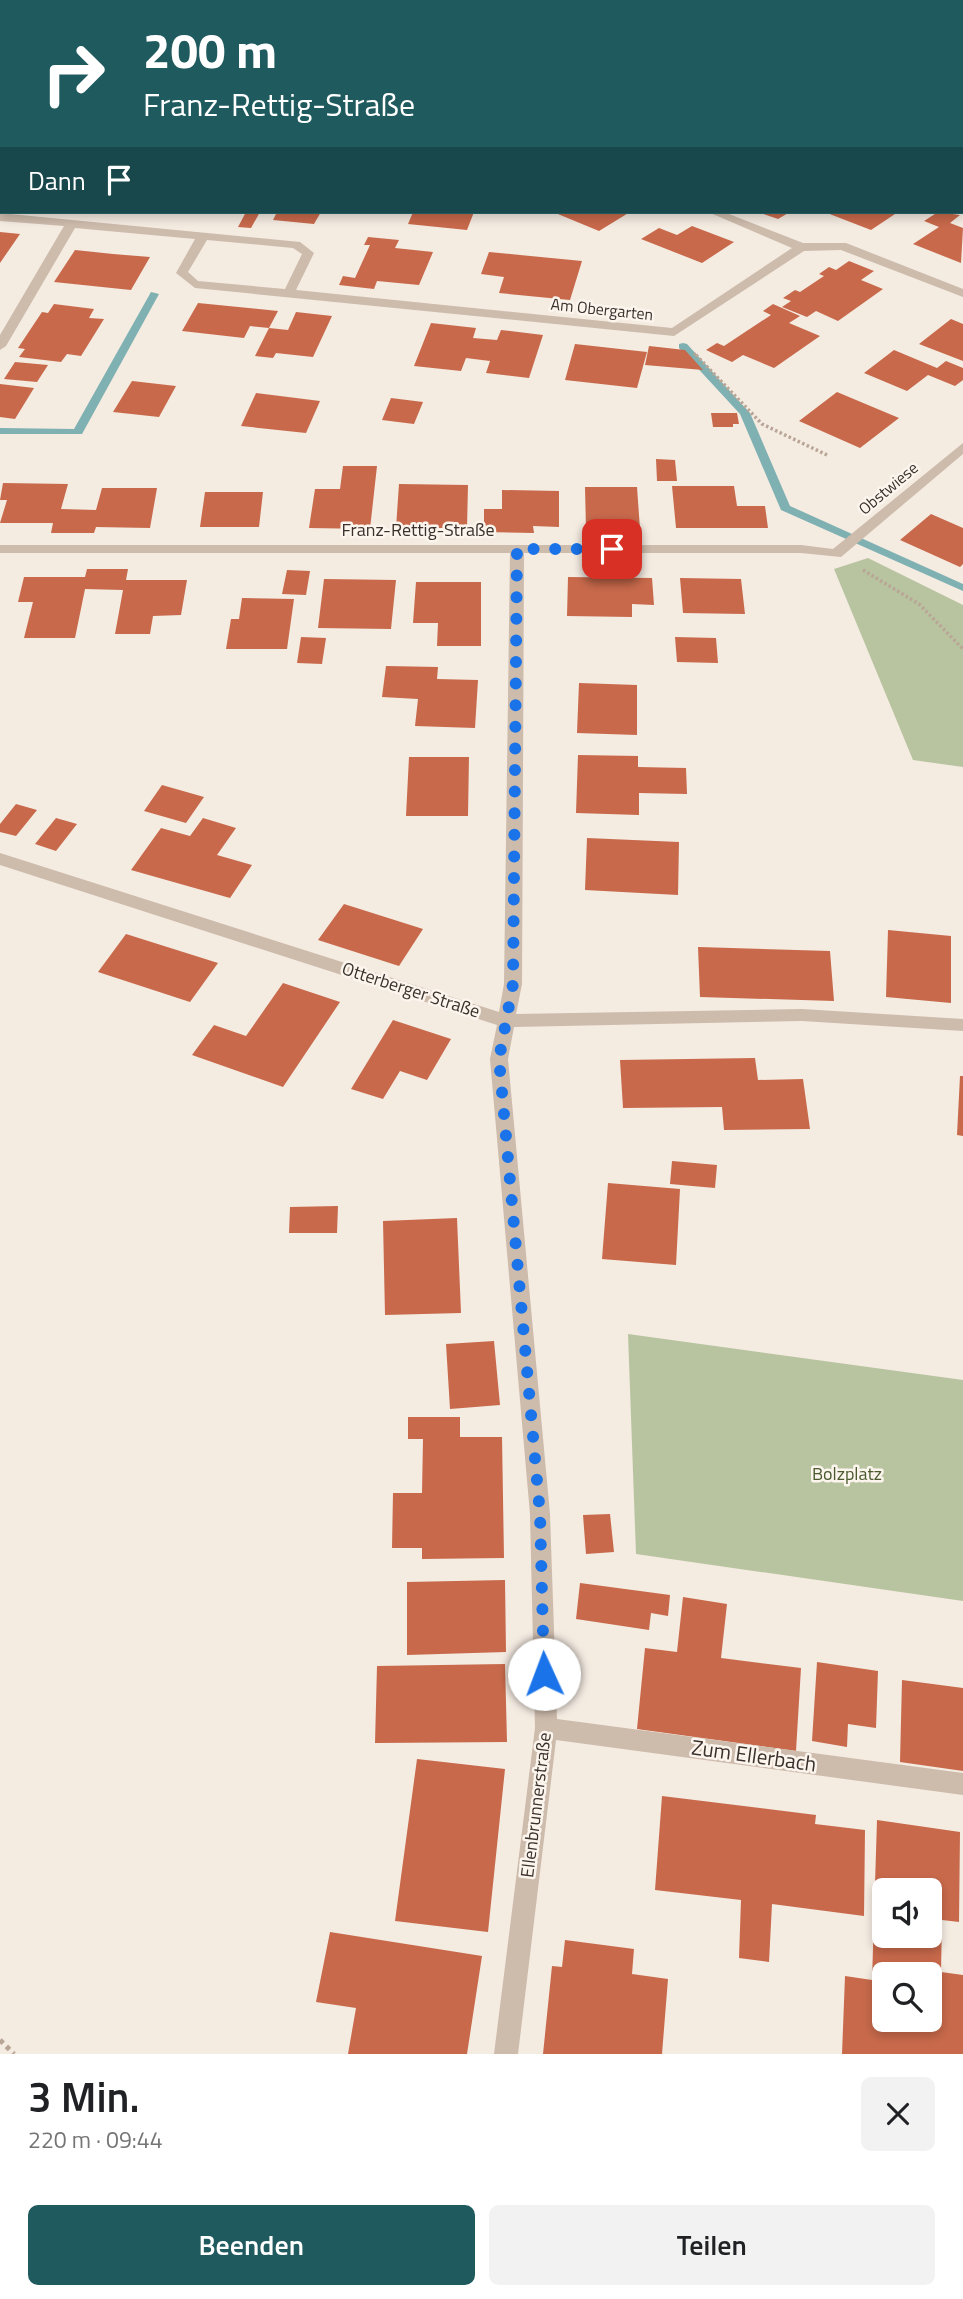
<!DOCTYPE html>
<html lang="de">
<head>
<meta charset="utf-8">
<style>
	:root { --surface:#fff; --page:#f2f2f2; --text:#202124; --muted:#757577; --accent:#1f5a5e }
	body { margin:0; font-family:"Titillium Web",sans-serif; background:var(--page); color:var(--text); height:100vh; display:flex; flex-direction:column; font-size:26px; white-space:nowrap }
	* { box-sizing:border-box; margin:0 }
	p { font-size:23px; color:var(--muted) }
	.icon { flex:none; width:38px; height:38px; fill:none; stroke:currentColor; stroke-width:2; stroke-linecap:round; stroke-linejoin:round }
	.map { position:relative; height:2054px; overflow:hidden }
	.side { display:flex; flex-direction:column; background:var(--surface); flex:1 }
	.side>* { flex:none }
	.guide { position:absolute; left:0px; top:0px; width:964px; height:214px; box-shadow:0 4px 10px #0003; background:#1f5a5e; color:#fff; overflow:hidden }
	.controls { position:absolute; left:872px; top:1878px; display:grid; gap:14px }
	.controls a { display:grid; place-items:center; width:70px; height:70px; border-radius:10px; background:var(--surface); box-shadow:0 4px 10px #0003; font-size:35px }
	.pin { position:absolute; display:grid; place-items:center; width:60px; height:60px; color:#fff; margin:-30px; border-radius:14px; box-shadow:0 4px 10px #0006 }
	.me { position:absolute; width:77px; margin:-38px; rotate:358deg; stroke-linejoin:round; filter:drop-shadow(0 0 5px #0008) }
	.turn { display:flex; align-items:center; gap:24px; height:147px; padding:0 28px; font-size:32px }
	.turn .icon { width:91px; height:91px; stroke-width:2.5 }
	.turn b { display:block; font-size:49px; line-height:60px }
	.then { display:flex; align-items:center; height:66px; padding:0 28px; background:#0003; gap:14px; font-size:26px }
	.round { display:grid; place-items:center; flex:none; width:74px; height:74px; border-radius:10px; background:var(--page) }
	.overview { display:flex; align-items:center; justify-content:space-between; height:119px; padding:0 28px }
	h1 { font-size:42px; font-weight:600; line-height:52px }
	.cta { display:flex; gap:14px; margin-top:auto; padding:14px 28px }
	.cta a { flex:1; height:80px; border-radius:10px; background:var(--accent); color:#fff; font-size:28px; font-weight:600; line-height:80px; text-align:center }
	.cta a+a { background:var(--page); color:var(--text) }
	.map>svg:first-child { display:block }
	.green { fill:#b8c4a0 }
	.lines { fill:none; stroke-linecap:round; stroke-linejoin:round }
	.stream { fill:#7fb0b2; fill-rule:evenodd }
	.building { fill:#c8694b; fill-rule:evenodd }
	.path-far2 { stroke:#b9a596; stroke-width:2.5; stroke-dasharray:2.5 2.5; stroke-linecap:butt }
	.path-far1 { stroke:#b9a596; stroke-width:3.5; stroke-dasharray:2.5 2.5; stroke-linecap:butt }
	.path { stroke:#b9a596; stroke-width:5; stroke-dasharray:4.5 4.5; stroke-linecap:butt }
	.minor { fill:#cdbbac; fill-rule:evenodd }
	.route { stroke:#1a73e8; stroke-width:12; stroke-dasharray:0 21.6 }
	.labels { text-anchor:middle; stroke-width:5; stroke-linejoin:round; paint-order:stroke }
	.far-street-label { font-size:16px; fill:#3b302b; stroke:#fbf5ee }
	.street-label { font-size:18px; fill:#3b302b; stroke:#fbf5ee }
	.park-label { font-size:18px; fill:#4a5a2e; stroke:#fbf5ee }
	.near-street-label { font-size:21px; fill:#3b302b; stroke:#fbf5ee }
</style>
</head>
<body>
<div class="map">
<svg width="963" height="2054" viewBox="0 0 963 2054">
	<rect width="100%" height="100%" fill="#f4ebe1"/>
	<!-- green -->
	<path class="green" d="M0,0H402L403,2H2V109Z
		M868,558L963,605V767L913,760L834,569Z
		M628,1334L963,1380V1601L636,1554Z"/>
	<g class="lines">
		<!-- stream -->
		<path class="stream" d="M0,135H2V141H0Z
			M151,292L159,294L82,434H0V428L74,429Z
			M683,343L687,344L750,413L790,506L963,584V591L781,510L740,414L679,348V344Z"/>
	</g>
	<!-- building -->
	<path class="building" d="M246,212H260L251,228L238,227Z
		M277,212H321L314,224L273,220Z
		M413,212H474L467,230L408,224Z
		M553,212H630L599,231Z
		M758,212H790L778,219Z
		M829,212H898L871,230L827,213Z
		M938,212L960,215L950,223L963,228L961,263L913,244L939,227L924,221Z
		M692,226L734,242L702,263L641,239L659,228L677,235Z
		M0,232L20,234L0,263Z
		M368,237L399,240L395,248L433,252L419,285L377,281L374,289L339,285L343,276L355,278L370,245H364Z
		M75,250L113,254L150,257L131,290L54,282Z
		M489,252L582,261L570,300L499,293L504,277L481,274Z
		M849,261L874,271L861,280L883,289L838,321L816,311L807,317L782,307L791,301L783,298L795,290L800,292L824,276L819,274L829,267L836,270Z
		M198,303L278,311L269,328L250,326L244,338L182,331Z
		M54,304L94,309L89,318L104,319L81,356L67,354L61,362L19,357L25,349L18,348L42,312L48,313Z
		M773,304L800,316L789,323L820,336L774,368L743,355L732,362L706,350L717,343L724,346L771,315L763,311Z
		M296,312L332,316L313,357L276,353L273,358L255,356L269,328L288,330Z
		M951,319L963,324V361L919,344Z
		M431,323L476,328L473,338L497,340L501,330L543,335L529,378L486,373L490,361L466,358L461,371L414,366Z
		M575,344L647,352L637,388L565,380Z
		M649,346L685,350L703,370L645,365Z
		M894,350L937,368L946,361L963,368V380L955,386L928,375L907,391L864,373Z
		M15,362L48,365L37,382L4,379Z
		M132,381L176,386L159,417L113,412Z
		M0,384L34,388L15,419L0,417Z
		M837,392L899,418L860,448L799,421Z
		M256,393L320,401L306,433L241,426Z
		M391,398L423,402L414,424L382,420Z
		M711,413H737L739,424H733V427H713Z
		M656,459L675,460L677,481H657Z
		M343,466H377L370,529L309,528L315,489H340Z
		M3,483L68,484L61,509L96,510L102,488H157L150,528L96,527L94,533H51L53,523H0L7,500H0Z
		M399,484L468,485L467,528H396Z
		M672,486H734L737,506H765L768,528H676Z
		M585,487H637L640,529H586Z
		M502,490L559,491V527L533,526L534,533L484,532V509H502Z
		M205,492H263L259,527H200Z
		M931,514L963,528V564L960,567L900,540Z
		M87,569H128L126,580H187L181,615L153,616L150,634H115L123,590L85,589L75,638H24L33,602H18L24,577H85Z
		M287,570L310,571L306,595L282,594Z
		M568,577L652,578L654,605L632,604V617L567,616Z
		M680,578L741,579L745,614L683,613Z
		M324,579L396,580L391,629L318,628Z
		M416,582H481V646H437L438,623H413Z
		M242,598L294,599L287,649H226L231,619H239Z
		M301,637L326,638L322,664L297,663Z
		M675,637L716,638L718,663L677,662Z
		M386,666L438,667L437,679L478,680L475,728L415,726L418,699L382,697Z
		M579,683L637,685V735L577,733Z
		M578,755L638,756V767L686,768L687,794L639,793V815L576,813Z
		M409,757H469L468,816H406Z
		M162,785L204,797L186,823L144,811Z
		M16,804L37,810L16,836L0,832V824Z
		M56,818L77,824L56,851L35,844Z
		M203,818L236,828L217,855L252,865L230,898L131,870L161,828L190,836Z
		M587,838L679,842L678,895L585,890Z
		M344,904L423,929L399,966L318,940Z
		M888,930L951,936V1003L886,997Z
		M126,934L218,963L190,1002L98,972Z
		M698,947L830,951L834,1001L700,997Z
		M283,983L340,1002L283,1087L192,1055L214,1025L246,1036Z
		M393,1020L451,1039L427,1080L400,1071L383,1099L351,1089Z
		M755,1058L758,1080L803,1079L810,1129L724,1130L722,1107L623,1108L620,1060Z
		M960,1076H963V1136L957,1135Z
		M672,1161L717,1165L715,1188L670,1184Z
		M608,1183L680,1189L676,1265L602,1259Z
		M338,1206L337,1233H289L290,1207Z
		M457,1218L461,1313L385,1315L383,1221Z
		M494,1341L500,1405L450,1409L446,1344Z
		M408,1417H460V1437H502L504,1558L422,1559V1548H392L393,1493H422L423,1439H408Z
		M610,1514L614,1552L586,1554L583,1515Z
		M505,1580L506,1652L407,1655V1582Z
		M580,1583L670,1595L668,1616L651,1613L649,1630L576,1619Z
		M683,1597L727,1604L721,1658L801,1668L796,1751L637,1729L645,1648L677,1652Z
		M817,1662L878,1671L876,1728L848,1724L847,1747L812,1741Z
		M505,1664L507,1742L375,1743L377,1666Z
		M902,1680L963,1688V1771L900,1762Z
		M417,1759L505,1769L488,1932L395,1921Z
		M662,1796L816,1815L815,1824L865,1830L864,1916L772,1904L769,1962L739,1958L741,1900L655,1890Z
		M877,1820L960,1832L959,1922L942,1920L941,1972L963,1975V2054H842L845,1976L872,1980ZM884,1890H929V1936H884ZM884,1974H929V2020H884Z
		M330,1932L482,1956L467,2054H348L356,2008L316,2002Z
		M565,1940L634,1949L632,1974L668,1979L662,2054H543L552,1966L562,1967Z"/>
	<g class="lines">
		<!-- path-far2 -->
		<path class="path-far2" d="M166,0L195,2
			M303,0L307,2
			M694,353L697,356"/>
		<!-- path-far1 -->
		<path class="path-far1" d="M696,355L762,424L827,455
			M863,570L919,604L963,649"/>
		<!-- path -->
		<path class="path" d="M0,2040L14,2054"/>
		<!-- minor -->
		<path class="minor" d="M415,0H425V2H415Z
			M708,212H724L803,243H846L963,289V297L841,250L804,251L674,336L195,288L176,273L195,239L75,228L6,346L0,350V335L64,226L0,221V213L300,242L314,253L296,290L672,328L792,248ZM207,240L293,248L302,254L285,289L198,281L188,272Z
			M963,443V454L841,557L801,553H524L522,984L516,1014L802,1009L963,1019V1031L802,1021L514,1027L508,1059L550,1514L557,1719L963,1773V1795L556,1740L518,2054H494L535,1728L530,1514L490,1059L497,1025L0,865V853L499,1012L504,984L510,553H0V545H801L833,549Z"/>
	</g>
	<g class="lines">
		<!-- route -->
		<path class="route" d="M544,1674L540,1514L499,1059L513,984L517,549H612"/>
	</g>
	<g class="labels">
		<!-- far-street labels -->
		<g class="far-street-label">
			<text transform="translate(602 309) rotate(6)" y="6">Am Obergarten</text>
			<text transform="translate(888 488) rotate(-40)" y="6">Obstwiese</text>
		</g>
		<!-- street labels -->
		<g class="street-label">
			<text x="418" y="536">Franz-Rettig-Straße</text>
			<text transform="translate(411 990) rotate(18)" y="6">Otterberger Straße</text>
			<text transform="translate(536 1805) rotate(-83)" y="6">Ellenbrunnerstraße</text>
		</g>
		<!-- park labels -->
		<g class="park-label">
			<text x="847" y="1480">Bolzplatz</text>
		</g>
		<!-- near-street labels -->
		<g class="near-street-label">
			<text transform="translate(754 1756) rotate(8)" y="7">Zum Ellerbach</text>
		</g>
	</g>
</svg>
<div class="controls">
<a><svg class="icon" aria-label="sound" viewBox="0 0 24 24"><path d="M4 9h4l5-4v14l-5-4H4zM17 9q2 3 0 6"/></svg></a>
<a><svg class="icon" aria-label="search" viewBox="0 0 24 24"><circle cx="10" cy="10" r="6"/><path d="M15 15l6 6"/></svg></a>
</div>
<div class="pin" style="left:612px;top:549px;background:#d93025"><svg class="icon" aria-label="arrive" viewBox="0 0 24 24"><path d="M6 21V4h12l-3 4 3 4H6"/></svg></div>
<svg class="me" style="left:544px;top:1674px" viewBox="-20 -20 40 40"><circle r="19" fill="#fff"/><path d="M0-13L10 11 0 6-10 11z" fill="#1a73e8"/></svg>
<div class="guide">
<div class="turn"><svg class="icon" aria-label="right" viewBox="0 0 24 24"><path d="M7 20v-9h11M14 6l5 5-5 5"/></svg><div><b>200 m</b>Franz-Rettig-Straße</div></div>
<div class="then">Dann<svg class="icon" aria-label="arrive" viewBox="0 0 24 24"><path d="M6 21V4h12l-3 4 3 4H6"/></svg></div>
</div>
</div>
<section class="side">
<div class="overview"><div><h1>3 Min.</h1><p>220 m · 09:44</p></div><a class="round"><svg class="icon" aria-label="close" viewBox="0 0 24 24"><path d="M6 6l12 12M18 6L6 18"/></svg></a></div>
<div class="cta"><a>Beenden</a><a>Teilen</a></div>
</section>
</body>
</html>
